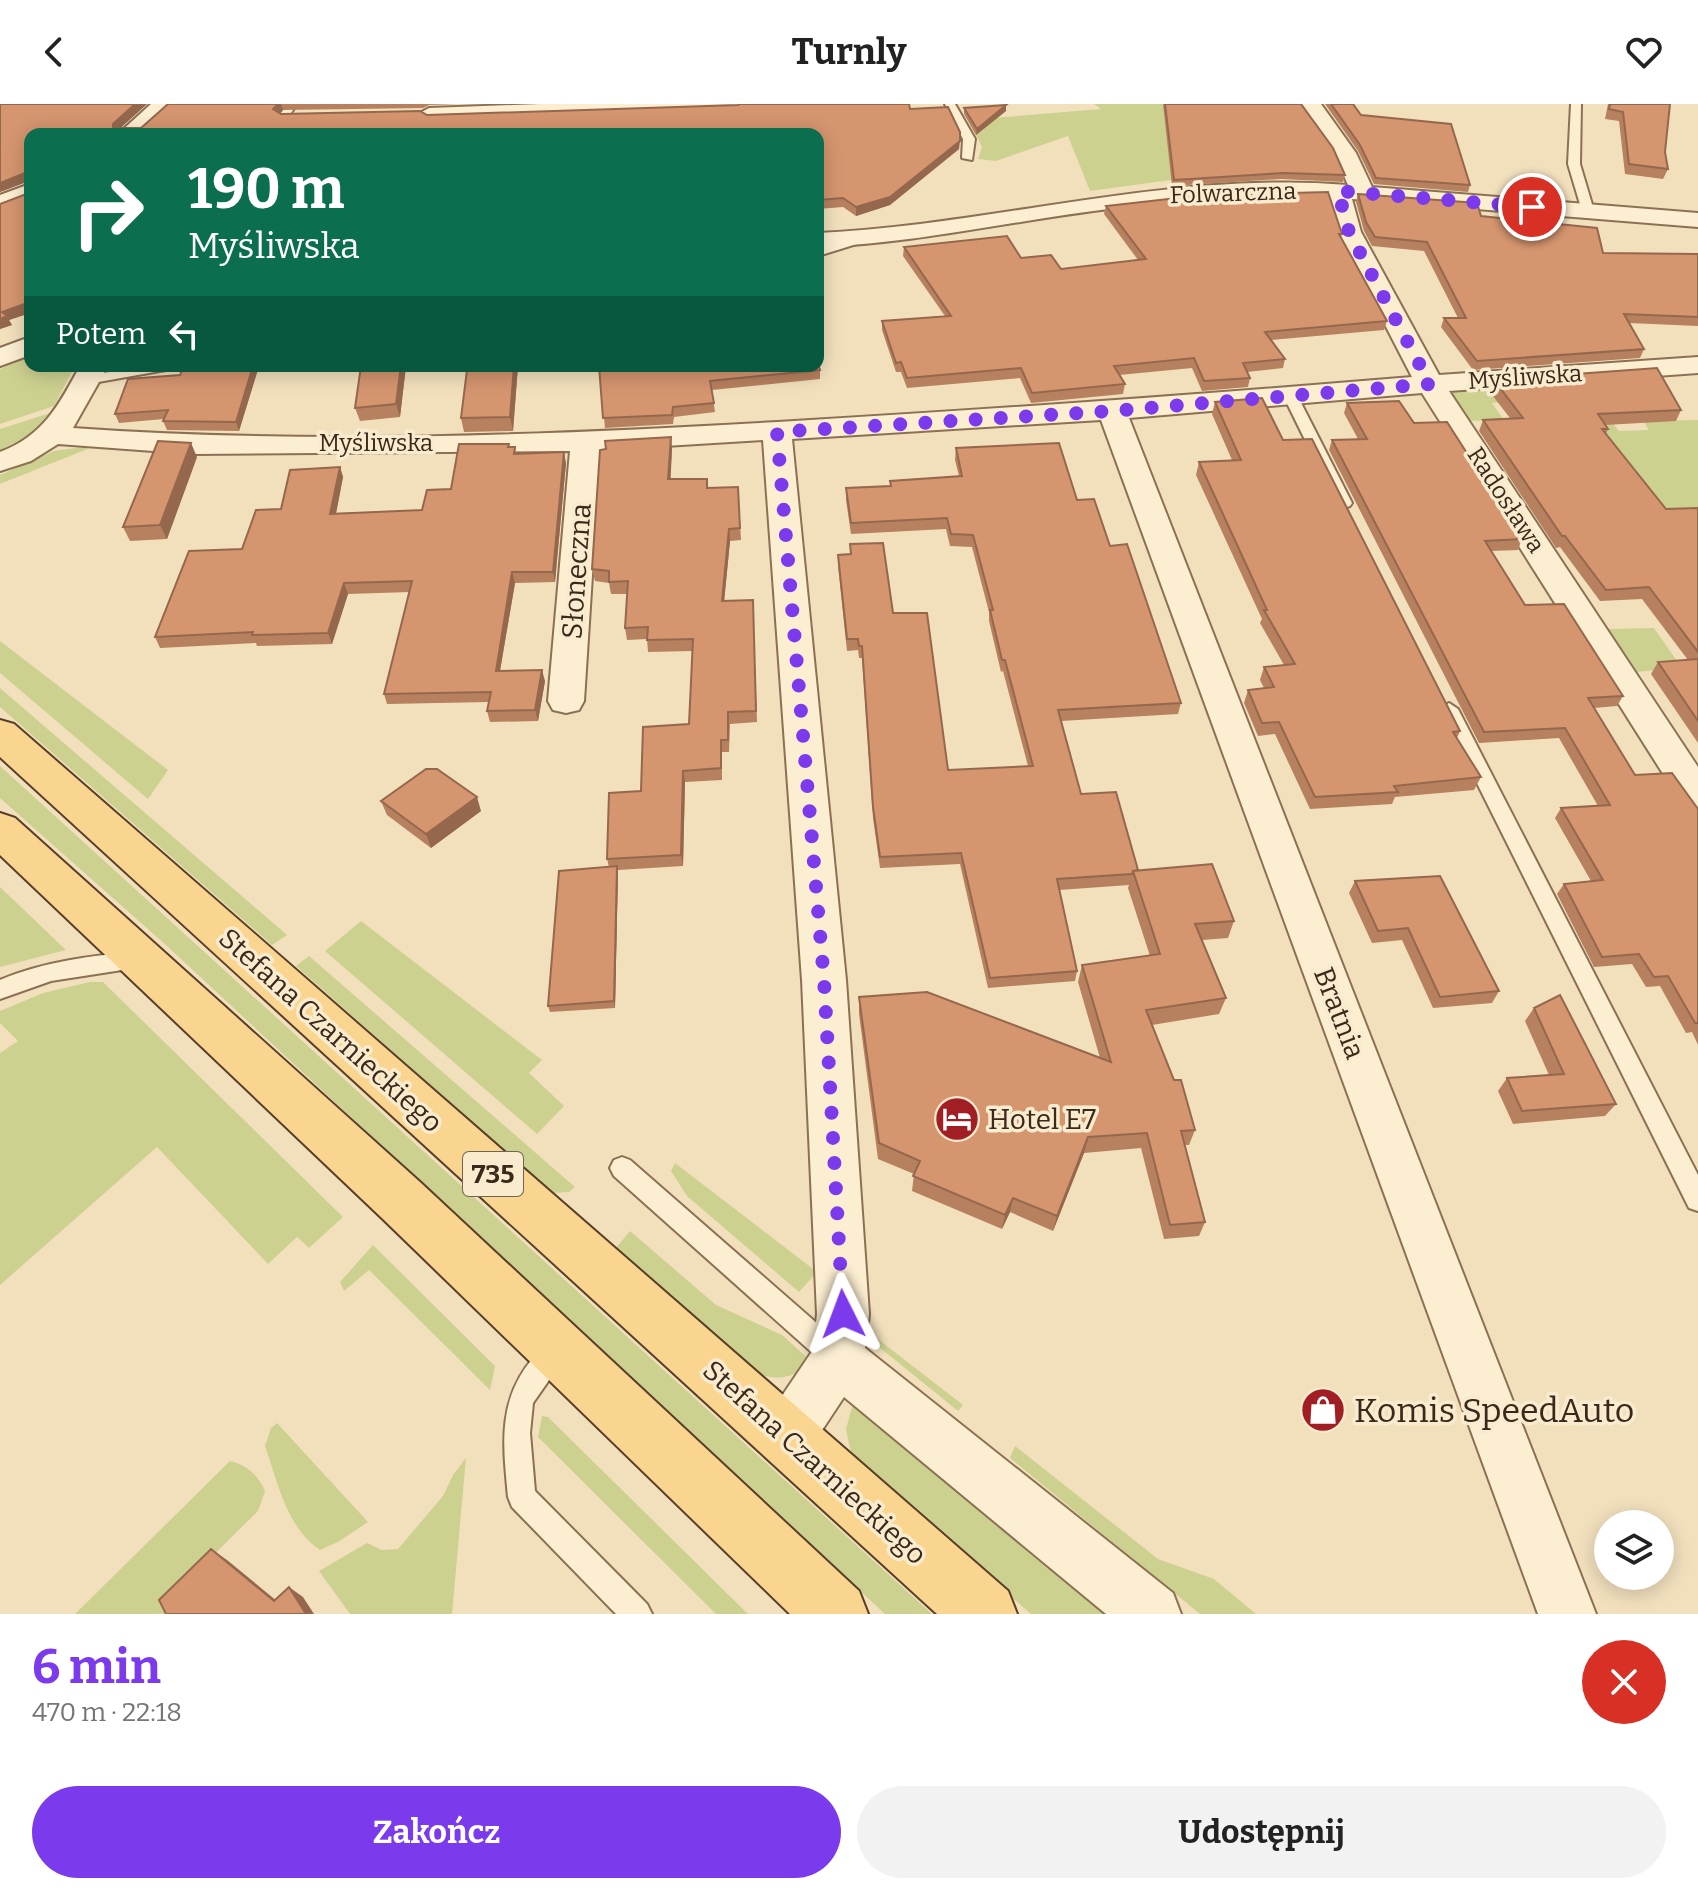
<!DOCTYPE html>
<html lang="pl">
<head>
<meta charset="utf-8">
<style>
	:root { --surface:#fff; --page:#f2f2f2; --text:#222; --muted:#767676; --accent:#7c3aed }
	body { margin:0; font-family:Bitter,serif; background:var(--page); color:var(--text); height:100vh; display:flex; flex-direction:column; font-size:30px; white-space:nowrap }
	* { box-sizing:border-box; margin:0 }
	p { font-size:26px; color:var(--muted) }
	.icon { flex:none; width:44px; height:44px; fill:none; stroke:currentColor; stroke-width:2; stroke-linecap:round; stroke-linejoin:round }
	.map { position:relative; height:1510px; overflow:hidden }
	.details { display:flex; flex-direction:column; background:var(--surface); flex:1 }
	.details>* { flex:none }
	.top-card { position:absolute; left:24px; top:24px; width:800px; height:244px; border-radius:16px; box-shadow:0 4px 20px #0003; background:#0b6e4f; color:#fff; overflow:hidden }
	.controls { position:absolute; left:1594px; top:1406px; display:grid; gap:16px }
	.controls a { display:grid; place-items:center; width:80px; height:80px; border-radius:50%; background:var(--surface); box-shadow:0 4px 20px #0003; font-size:40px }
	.pin { position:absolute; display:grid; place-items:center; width:68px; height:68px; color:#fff; margin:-34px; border:4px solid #fff; border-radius:50%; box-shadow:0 2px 8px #0007 }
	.me { position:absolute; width:88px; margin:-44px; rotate:357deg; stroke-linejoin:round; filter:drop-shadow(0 0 6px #0008) }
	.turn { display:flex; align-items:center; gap:28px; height:168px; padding:0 32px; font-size:36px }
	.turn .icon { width:104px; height:104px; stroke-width:2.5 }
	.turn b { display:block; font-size:56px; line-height:68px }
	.then { display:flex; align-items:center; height:76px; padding:0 32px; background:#0003; gap:16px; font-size:30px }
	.round { display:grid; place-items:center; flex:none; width:84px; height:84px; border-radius:42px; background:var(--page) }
	.headline { display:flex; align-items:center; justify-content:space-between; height:136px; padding:0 32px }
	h1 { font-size:48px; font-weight:700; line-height:60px; color:var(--accent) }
	.cta { display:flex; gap:16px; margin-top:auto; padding:16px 32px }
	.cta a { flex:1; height:92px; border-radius:48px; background:var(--accent); color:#fff; font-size:32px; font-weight:700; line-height:92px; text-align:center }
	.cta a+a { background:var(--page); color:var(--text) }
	header { display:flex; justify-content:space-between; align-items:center; height:104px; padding:0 32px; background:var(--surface); font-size:36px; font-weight:700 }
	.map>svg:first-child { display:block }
	.green { fill:#cdd190 }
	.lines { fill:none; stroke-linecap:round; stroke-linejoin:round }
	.service-casing { stroke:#8c7054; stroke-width:4 }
	.minor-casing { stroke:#8c7054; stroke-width:4 }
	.primary-casing { stroke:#593e29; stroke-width:4 }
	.service { fill:#fceed1; fill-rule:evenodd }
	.minor { fill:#fceed1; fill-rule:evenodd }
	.primary { fill:#fad590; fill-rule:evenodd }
	.wall { fill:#b7805f }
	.shaded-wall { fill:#95684e }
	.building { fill:#d5956f; stroke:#95684e; stroke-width:2 }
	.route { stroke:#7c3aed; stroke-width:14; stroke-dasharray:0 25.2 }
	.labels { text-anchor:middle; stroke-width:7; stroke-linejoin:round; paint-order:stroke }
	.far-street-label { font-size:24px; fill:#3a291b; stroke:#f9ebce }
	.shield { fill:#f9ebce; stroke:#736351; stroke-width:2 }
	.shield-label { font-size:26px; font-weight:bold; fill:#3a291b }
	.street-label { font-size:28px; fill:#3a291b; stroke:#f9ebce }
	.poi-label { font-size:28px; fill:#3a291b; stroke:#f9ebce; text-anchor:start }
	.near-poi-label { font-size:34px; fill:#3a291b; stroke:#f9ebce; text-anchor:start }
</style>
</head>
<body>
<header><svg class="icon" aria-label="back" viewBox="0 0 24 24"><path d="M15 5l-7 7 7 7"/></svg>Turnly<svg class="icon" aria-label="heart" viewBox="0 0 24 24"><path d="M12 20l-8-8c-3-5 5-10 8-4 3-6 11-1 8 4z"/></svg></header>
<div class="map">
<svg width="1698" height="1510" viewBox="0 0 1698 1510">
	<rect width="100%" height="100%" fill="#f2e0bd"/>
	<!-- green -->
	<path class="green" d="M1094,0H1209L1168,38L1169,50L1186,74L1090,87L1068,32L996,57L978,55L982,43L969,16L1101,5Z
		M30,251V262H75L54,302L0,320V265Z
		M1538,280H1581L1619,327L1649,326L1643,317L1698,316V426L1661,416L1516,297L1492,299L1504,316L1466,317L1450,291L1455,286Z
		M50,309L32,330L0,346V325Z
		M90,342V344L0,380V371L54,347Z
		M1654,524L1677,557L1666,565L1637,568L1608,525Z
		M0,537L168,666L148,695L0,569Z
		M0,584L287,831L272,841L0,603Z
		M0,662L932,1510H885L167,842L0,694Z
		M0,783L66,846L0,863Z
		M361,817L542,956L529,969L564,1002L537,1030L325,847Z
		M309,852L575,1083L569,1088L553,1089L296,862Z
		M90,878H103L343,1113L309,1144L297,1133L268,1160L157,1043L0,1181V949L18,937L0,919V907L43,889Z
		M675,1059L817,1168L799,1188L687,1092L671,1067Z
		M630,1127L716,1201L782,1231L812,1258C794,1274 780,1277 758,1270L616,1144Z
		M373,1141L495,1262L490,1286L369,1166L344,1187L340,1178Z
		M861,1222L963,1301L958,1307L863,1230Z
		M854,1296L1107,1510H1031L852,1354L846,1325Z
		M542,1312L548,1313L748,1510H716L538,1333Z
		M277,1319L368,1418L338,1438L320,1446C286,1423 278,1379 265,1342L271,1324Z
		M1015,1342L1158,1455L1214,1475L1256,1510H1200L1010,1354Z
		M466,1354L452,1510H350L319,1467L367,1439L382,1446L398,1445L443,1392L453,1371Z
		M230,1357C247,1361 258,1371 265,1387L258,1407L168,1496L179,1510H75Z"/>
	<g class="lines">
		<!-- service casing -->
		<g class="service-casing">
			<path id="service" d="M287,0H297L277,30H267Z
				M945,0H955L975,35L972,56L962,54L963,35Z
				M1571,0H1581L1580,60L1594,107L1588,111L1582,107L1568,60Z
				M859,131L863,132V138L818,152V144Z
				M142,262H173L166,266L87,280L80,276L87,272Z
				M1290,287L1297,291L1352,399L1350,402L1344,404L1336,399L1283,291Z
				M1449,599L1458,605L1698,1071V1107L1689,1104L1440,605Z
				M140,847L148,850L151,856L148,862L51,877L0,895V876C45,857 92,852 140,847Z
				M622,1053L630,1056L844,1243L848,1252L844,1261L835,1265L826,1261L614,1072L610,1064L614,1056Z
				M557,1233L566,1237L570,1246L533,1299L530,1329L535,1387L647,1500L652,1510H616L512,1403L508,1393C503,1341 497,1295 534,1253C541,1244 547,1237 557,1233Z"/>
		</g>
		<!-- minor casing -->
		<g class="minor-casing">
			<path id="minor" d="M151,0H175L142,30H118Z
				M540,0H749L738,6L429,16L418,10L429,4Z
				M1299,0H1321L1356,49L1372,83L1698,109V123L1352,95L1361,128L1439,271L1698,253V269L1449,287L1698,663V707L1684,703L1422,289L1129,314L1596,1510H1538L1101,316L792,335L846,876L869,1210L865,1244L1173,1489L1181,1510H1106L844,1293L805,1352L786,1360L767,1352L759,1333L767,1314L813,1246L817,1210L802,876L763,336L600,346L584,597L579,606L566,609L553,606L548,597L570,347L194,350L58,340L31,357L0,367V348C43,332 59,301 80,262H108L73,324C313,341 554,331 794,317C1000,305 1206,290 1412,273L1337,128L1328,94C1260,93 1194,95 1127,103C1022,114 924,139 818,143V129C995,121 1169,66 1348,81L1334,49Z
				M30,80V96L0,107V91Z
				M30,233V251L0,262V244Z"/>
		</g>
		<!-- primary casing -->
		<g class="primary-casing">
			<path id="primary" d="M0,616L14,620L1008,1487L1017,1510H937L0,653Z
				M0,709L15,714L421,1079L859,1487L868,1510H790L383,1115L0,751Z"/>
		</g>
		<!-- service -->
		<use href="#service" class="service"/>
		<!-- minor -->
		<use href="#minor" class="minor"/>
		<!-- primary -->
		<use href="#primary" class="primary"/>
	</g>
	<!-- wall -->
	<path class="wall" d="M0,0H147L120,24H141L168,0H457L429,1L423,4L283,6L279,9L281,10L427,11L910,5L959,45L890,101L856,112L843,103L818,105V30H30V209L9,216L12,221L0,225L29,89V77L0,88Z
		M1163,0H1301L1345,71L1343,78L1281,75L1172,82Z
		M1325,0H1353L1361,11L1470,81L1468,88L1374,80L1358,47Z
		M1608,0H1670L1665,48L1668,65L1663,75L1625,70L1619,17L1605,15Z
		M964,4L1006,7L976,31L964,10Z
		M1358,90L1481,112L1603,149L1698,150V222L1629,219L1644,245L1640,254L1473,266L1441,223L1444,214H1458L1424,147L1372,142L1364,127L1356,98Z
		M1106,102L1342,130L1341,133L1387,217L1384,226L1271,236L1285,255L1283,264L1247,268L1250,274L1248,283L1202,287L1192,264L1119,271L1125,280L1123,290L1031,299L1020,274L907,284L901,268H896L882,226V217L945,212L903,152L904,143L1021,154L1061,165L1138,156L1104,110Z
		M237,262H259L239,327L167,326L163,317L164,315L119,319L115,310L180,271Z
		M361,262H406L400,313L360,317L355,304Z
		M480,262H518L513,327L464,328L461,314L480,265Z
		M599,262L820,266V275L712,286L715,308L674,313L673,320L605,324Z
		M1494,276L1681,306L1676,317L1605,321L1608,325L1606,330L1666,405L1698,404V639L1651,570L1658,558L1688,556L1642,495L1600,497L1560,443L1556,444L1479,327L1483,316L1510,314L1489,287Z
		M1215,298L1283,336L1460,627L1457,634L1481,673L1474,686L1395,693L1392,700L1310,705L1275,630L1258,632L1244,599L1248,586L1264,584L1260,576L1264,563L1284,561L1260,519L1262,515L1196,371L1199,358L1232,356L1212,310Z
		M1347,299L1414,319L1522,435L1518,446L1491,447L1525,501L1623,592L1617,602L1594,604L1635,671L1698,705V941L1692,928L1686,929L1660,882L1646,883L1632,860L1594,863L1557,790L1564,780L1591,777L1555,714L1561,704L1598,702L1559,634L1479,639L1329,346L1332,336L1358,335L1344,309Z
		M509,343H515L516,350L566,359L555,478L515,479L500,567L545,577L538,617L490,618L487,607L489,598L387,600L384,590L410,488L348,490L332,540L257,542L256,539L160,544L155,533L281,405L340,363L343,373L336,409L422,406Z
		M956,344L1077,396L1110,442L1181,599L1178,610L1061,617L1081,690L1138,766L1234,817L1228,834L1202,836L1226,894L1219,910L1152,921L1195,1026L1189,1041H1185L1205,1118L1199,1132L1164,1135L1141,1044L1084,1049L1053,1127L1010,1108L1002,1125L912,1087L914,1070L878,1055L859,910V893L1100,954L1078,878L1082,861L1150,852L1128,784L1129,781L1059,786L1077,867L1075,877L988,884L960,760L880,764L873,714L862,554H859L858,546L847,547L838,462V451L850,450V440L893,509L948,666L1028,662L1003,567L1001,568L989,517V508L972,443L950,442L946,425L851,430L846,396V384L890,382V377L959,372L955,356Z
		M672,345L670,375H707L708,384L738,383L741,436L730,437L724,497L753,496L757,618L730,620L729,648H722V676L685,678L683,762L618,766L615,904L550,908L548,902L609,763L607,755L641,687L689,620L692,547L648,548L647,535L627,536L625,524L627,490H611L609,479L595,477L592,465Z
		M197,353L167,435L130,437L123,423Z
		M381,697L481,707L431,744L387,711Z
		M1355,777L1499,887L1492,899L1433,904L1402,836L1372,839L1349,789Z
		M1534,904L1616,1000L1605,1012L1513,1020L1498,987L1507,974L1549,971L1525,917Z"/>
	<!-- shaded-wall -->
	<path class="shaded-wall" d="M135,0H147L116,28L113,24V20Z
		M278,0H281L283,6L275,13L273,5Z
		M1006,1V7L976,31L977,25Z
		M960,37L959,45L890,101L856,112V103Z
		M25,69L29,77L0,88V79Z
		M30,198V209L9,216L12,221L0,225V215L2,208Z
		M253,262H259L239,327L236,318Z
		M401,262H406L400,313L396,300Z
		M514,262H518L513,327L510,313Z
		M671,333L672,345L670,387L668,375Z
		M191,339L197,353L167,435L160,421Z
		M564,348L566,359L555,478L553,468Z
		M340,363L343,373L334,420L330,410Z
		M729,425L730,437L723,509L722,497Z
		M512,468L515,479L498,578L496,567Z
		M344,479L348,490L332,540L328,529Z
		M542,566L545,577L538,617L535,606Z
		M683,667L685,678L683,762L681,751Z
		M477,693L481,707L431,744L426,730Z
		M617,762L618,769L615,904L614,897Z
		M1088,1033L1084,1049L1053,1127L1057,1112Z
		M1013,1094L1010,1108L1002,1125L1005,1111Z
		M211,1445L227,1456L289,1507L274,1497Z
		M289,1483L303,1493L314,1510H306Z"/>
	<!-- building -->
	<path class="building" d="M0,0H135L113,20V24H141L168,0H278L273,5L281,10L420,7L427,11L738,1L739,0H909L910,5L948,3L960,28V37L890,93L856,103L843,94L818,96V30H30V198L2,208L7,212L0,215V100L29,89V72L25,69L0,79Z
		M1165,0H1301L1333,44L1345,71L1283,69L1174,76Z
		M1331,0H1353L1361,11L1451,20L1470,81L1376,74L1360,41Z
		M1610,0H1670L1665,48L1668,65L1629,60L1623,8L1609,5Z
		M1006,1L977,25L964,4Z
		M1328,88L1342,130H1339L1387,217L1265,228L1285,255L1243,259L1250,274L1204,277L1194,254L1114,262L1125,280L1032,289L1021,264L907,274L901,258L896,259L882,217L951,212L904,143L1007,132L1021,154L1051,151L1061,165L1146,155L1106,102L1204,91Z
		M1358,90L1477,99L1481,112L1597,124L1603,149L1698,150V213L1624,210L1644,245L1477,257L1444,214H1466L1427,138L1375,133L1366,118Z
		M818,259L820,266L710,277L714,299L673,303L672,311L603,314L599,262H818Z
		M237,262H253L236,318L163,317L168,306L115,310L128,275L180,271L182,266Z
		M361,262H401L396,300L355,304Z
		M480,262H514L510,313L461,314L467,266L480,265Z
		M1657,264L1681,306L1598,310L1608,325H1602L1666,405L1698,404V548L1649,483L1606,486L1565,432H1562L1483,316L1523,314L1494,276Z
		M1262,294L1283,336L1312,335L1460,627L1453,628L1481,673L1394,682L1398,688L1315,693L1279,618L1262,619L1248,586L1274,583L1264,563L1295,560L1264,506H1267L1199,358L1241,356L1215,298Z
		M1399,297L1414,319L1447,318L1522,435L1485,437L1525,501L1564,500L1623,592L1588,594L1635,671L1672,669L1698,705V919H1695L1668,872L1654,873L1639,850L1602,853L1564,780L1603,776L1561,704L1610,701L1565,624L1484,628L1332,336L1367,335L1347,299Z
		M671,333L668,375H707V384L738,383L740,424L729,425L722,497L753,496L756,607L728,608V636H721V664L683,667L681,751L607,755L609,689L641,687L643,623L689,620L693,535L647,536L648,523L625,524L628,477L609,478V467L592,465L600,346L606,345L605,337Z
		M158,337L191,339L160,421L123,423Z
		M1059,339L1077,396L1094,395L1110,442L1127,440L1181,599L1058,606L1081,690L1116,688L1138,766L1133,767L1132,770L1057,775L1077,867L990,874L961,749L880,753L873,703L862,542H859L858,535H847L838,451L851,450L850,440L883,439L893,509H927L948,666L1033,662L1005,556H1002L990,506H993L973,431L951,430L947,414L851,419L846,384L891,382L890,377L962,372L956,344Z
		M459,340H509L508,343H515L514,350L564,348L553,468H512L496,567L542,566L535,606L487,607L491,588L384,590L412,477L344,479L328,529L252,531L253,528L155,533L189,447L242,445L256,406L281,405L290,366L340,363L330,410L422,406L427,386L451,385Z
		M1698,555V617L1658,558Z
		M426,665H437L477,693L426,730L381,697Z
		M1212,760L1234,817L1195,820L1226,894L1146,906L1174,976H1181L1195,1026L1181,1027L1205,1118L1170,1121L1147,1029L1088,1033L1057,1112L1013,1094L1005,1111L913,1072L920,1057L879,1039L859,893L927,888L1111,958L1082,861L1160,850L1133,767Z
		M617,762L614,897L548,902L559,767Z
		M1440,772L1499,887L1440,893L1408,824L1378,827L1355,777Z
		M1560,891L1616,1000L1522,1007L1507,974L1564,970L1534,904Z
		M211,1445L274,1497L289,1483L306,1510H166L159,1496Z"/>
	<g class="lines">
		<!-- route -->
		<path class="route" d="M843,1210L824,876L777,328L1112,307L1430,280L1349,128L1338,87L1532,103"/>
	</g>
	<!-- icons -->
	<defs>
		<g id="hotel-disc" transform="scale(2.3)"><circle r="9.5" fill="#a21e25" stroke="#f9ebce"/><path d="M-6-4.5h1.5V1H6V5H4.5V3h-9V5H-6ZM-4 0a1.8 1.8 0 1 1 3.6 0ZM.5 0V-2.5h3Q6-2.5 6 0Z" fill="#fff"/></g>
		<g id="shop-disc" transform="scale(2.3)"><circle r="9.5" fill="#a21e25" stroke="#f9ebce"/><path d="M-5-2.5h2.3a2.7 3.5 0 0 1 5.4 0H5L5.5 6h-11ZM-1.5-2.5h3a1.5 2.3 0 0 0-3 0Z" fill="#fff"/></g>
	</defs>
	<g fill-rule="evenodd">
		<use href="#hotel-disc" x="957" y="1015"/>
		<use href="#shop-disc" x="1323" y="1306"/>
	</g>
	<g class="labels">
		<!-- far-street labels -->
		<g class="far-street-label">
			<text transform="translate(1233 89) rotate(-2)" y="8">Folwarczna</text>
			<text transform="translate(1525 273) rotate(-4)" y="8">Myśliwska</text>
			<text x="376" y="347">Myśliwska</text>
			<text transform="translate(1506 396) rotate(57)" y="8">Radosława</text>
		</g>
		<!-- shield labels -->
		<rect class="shield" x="463" y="1048" width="60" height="44" rx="6"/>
		<g class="shield-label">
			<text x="493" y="1079">735</text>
		</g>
		<!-- street labels -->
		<g class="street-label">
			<text transform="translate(576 467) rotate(-86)" y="10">Słoneczna</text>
			<text transform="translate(1340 909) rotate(69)" y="10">Bratnia</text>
			<text transform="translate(331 926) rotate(42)" y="10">Stefana Czarnieckiego</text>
			<text transform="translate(815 1358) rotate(42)" y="10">Stefana Czarnieckiego</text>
		</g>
		<!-- poi labels -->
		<g class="poi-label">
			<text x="988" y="1025">Hotel E7</text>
		</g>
		<!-- near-poi labels -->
		<g class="near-poi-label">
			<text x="1354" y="1318">Komis SpeedAuto</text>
		</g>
	</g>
</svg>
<div class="controls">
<a><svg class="icon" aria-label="layers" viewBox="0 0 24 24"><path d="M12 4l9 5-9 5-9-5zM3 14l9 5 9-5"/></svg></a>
</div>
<div class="pin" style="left:1532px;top:103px;background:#d93025"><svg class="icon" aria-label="arrive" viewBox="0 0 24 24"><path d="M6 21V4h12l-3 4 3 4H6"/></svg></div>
<svg class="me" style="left:843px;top:1210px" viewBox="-20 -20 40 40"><path d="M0-17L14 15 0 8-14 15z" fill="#7c3aed" stroke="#fff" stroke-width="4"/></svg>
<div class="top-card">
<div class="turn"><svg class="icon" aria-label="right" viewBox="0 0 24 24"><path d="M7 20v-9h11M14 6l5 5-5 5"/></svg><div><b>190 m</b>Myśliwska</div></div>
<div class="then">Potem<svg class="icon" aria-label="left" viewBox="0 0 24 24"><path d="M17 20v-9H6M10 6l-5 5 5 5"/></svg></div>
</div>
</div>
<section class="details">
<div class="headline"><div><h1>6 min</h1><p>470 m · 22:18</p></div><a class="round" style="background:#d93025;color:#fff"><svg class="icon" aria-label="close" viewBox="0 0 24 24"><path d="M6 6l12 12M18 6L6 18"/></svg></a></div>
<div class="cta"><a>Zakończ</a><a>Udostępnij</a></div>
</section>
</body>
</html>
